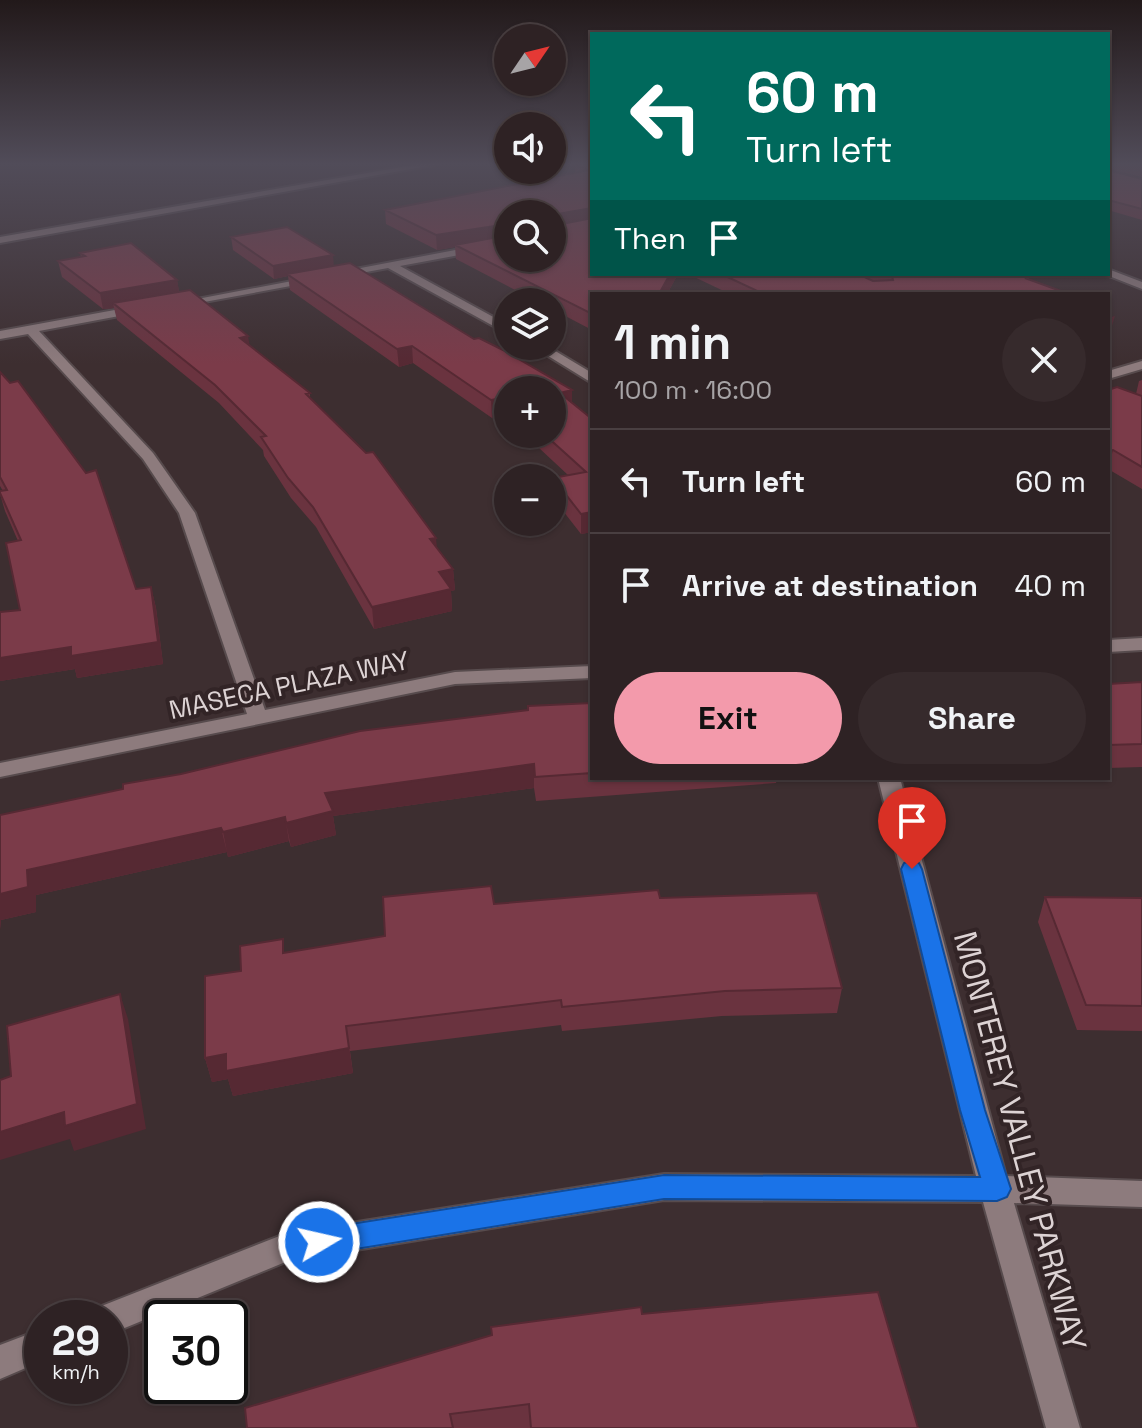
<!DOCTYPE html>
<html lang="en">
<head>
<meta charset="utf-8">
<style>
	:root { --surface:#2e2224; --page:#362a2c; --text:#f1f3f6; --muted:#a7a4a6; --line:#493f41; --accent:#f39aab }
	body { margin:0; font-family:"Space Grotesk",sans-serif; background:var(--page); color:var(--text); height:100vh; display:flex; flex-direction:column; font-size:30px; white-space:nowrap }
	* { box-sizing:border-box; margin:0 }
	p { font-size:26px; color:var(--muted) }
	.icon { flex:none; width:44px; height:44px; fill:none; stroke:currentColor; stroke-width:2; stroke-linecap:round; stroke-linejoin:round }
	.map { position:relative; flex:1; overflow:hidden }
	.panel { position:absolute; left:590px; top:292px; width:520px; height:488px; display:flex; flex-direction:column; background:var(--surface); border-radius:0px; box-shadow:0 2px 6px #0004,0 0 0 2px var(--line) }
	.panel>* { flex:none }
	.banner { position:absolute; left:590px; top:32px; width:520px; height:244px; border-radius:0px; box-shadow:0 2px 6px #0004,0 0 0 2px var(--line); background:#00695c; color:#fff; overflow:hidden }
	.needle { width:52px; rotate:55deg }
	.controls { position:absolute; left:494px; top:24px; display:grid; gap:16px }
	.controls a { display:grid; place-items:center; width:72px; height:72px; border-radius:50%; background:var(--surface); box-shadow:0 2px 6px #0004,0 0 0 2px var(--line); font-size:40px }
	.speed { position:absolute; left:24px; top:1300px; display:flex; gap:16px; font-size:40px; font-weight:700; text-align:center }
	.speed>* { display:grid; place-content:center; width:104px; height:104px; border-radius:50%; background:var(--surface); box-shadow:0 2px 6px #0004,0 0 0 2px var(--line); line-height:1 }
	.speed small { font-size:20px; font-weight:400 }
	.speed .limit { border:4px solid #111; border-radius:12px; background:#fff; color:#111 }
	.pin { position:absolute; display:grid; place-items:center; width:68px; height:68px; color:#fff; margin:-82px -34px; border-radius:50% 50% 50% 0; rotate:-45deg; box-shadow:0 0 8px #0007 }
	.pin .icon { rotate:45deg }
	.me { position:absolute; width:88px; margin:-44px; rotate:81deg; stroke-linejoin:round; filter:drop-shadow(0 0 6px #0008) }
	.turn { display:flex; align-items:center; gap:28px; height:168px; padding:0 24px; font-size:36px }
	.turn .icon { width:104px; height:104px; stroke-width:2.5 }
	.turn b { display:block; font-size:56px; line-height:68px }
	.then { display:flex; align-items:center; height:76px; padding:0 24px; background:#0003; gap:16px; font-size:30px }
	.round { display:grid; place-items:center; flex:none; width:84px; height:84px; border-radius:42px; background:var(--page) }
	.head { display:flex; align-items:center; justify-content:space-between; height:136px; padding:0 24px }
	h1 { font-size:48px; font-weight:600; line-height:60px }
	.cta { display:flex; gap:16px; margin-top:auto; padding:16px 24px }
	.cta a { flex:1; height:92px; border-radius:48px; background:var(--accent); color:#111; font-size:32px; font-weight:600; line-height:92px; text-align:center }
	.cta a+a { background:var(--page); color:var(--text) }
	ul { padding:0; list-style:none }
	li { display:flex; align-items:center; gap:24px; height:104px; padding:0 24px; border-top:2px solid var(--line) }
	li div { flex:1 }
	li b { display:block; font-size:30px }
	li em { font-style:normal }
	.map>svg:first-child { display:block }
	.lines { fill:none; stroke-linecap:round; stroke-linejoin:round }
	.minor-casing { stroke:#574b4d; stroke-width:4 }
	.minor { fill:#8d7b7d; fill-rule:evenodd }
	.wall { fill:#6a333f }
	.shaded-wall { fill:#562933 }
	.building { fill:#7b3b49; stroke:#562933; stroke-width:2 }
	.route { fill:#1a73e8; stroke:#114b97; stroke-width:2 }
	.labels { text-anchor:middle; stroke-width:8; stroke-linejoin:round; paint-order:stroke }
	.street-label { font-size:26px; fill:#ddd3d4; stroke:#322426 }
	.near-street-label { font-size:32px; fill:#ddd3d4; stroke:#322426 }
</style>
</head>
<body>
<div class="map">
<svg width="1142" height="1428" viewBox="0 0 1142 1428">
	<rect width="100%" height="100%" fill="#3d2e30"/>
	<g class="lines">
		<!-- minor casing -->
		<g class="minor-casing">
			<path id="minor" d="M419,164H439L0,243V237Z
				M508,240V246L400,266L508,325V334L388,268L177,307L171,304Z
				M1108,269L1142,282V289L1104,274H1108Z
				M142,305L148,309L146,311L39,331L153,453L195,513L265,710L455,672L592,666V678L455,684L0,777V763L247,714L179,513L143,459L28,334L0,339V331Z
				M532,346H547L592,373V383Z
				M1142,361V369L1108,379V371Z
				M1142,638V650L1108,652V640Z
				M878,778H900L1006,1176L1142,1181V1207L1014,1203L1080,1428H1046L983,1202L664,1200L288,1261L110,1334V1318H94L99,1307L287,1233L664,1174L976,1176Z
				M42,1329V1361L0,1379V1345Z"/>
		</g>
		<!-- minor -->
		<use href="#minor" class="minor"/>
	</g>
	<!-- wall -->
	<path class="wall" d="M592,164V274H678L667,294H592V330L552,309V302H538L456,259L455,247L437,250L386,224L385,210L575,173V165Z
		M1108,164H1142V177L1108,169Z
		M1108,170L1142,179V220L1108,210Z
		M231,237L334,266L572,402L592,419V532L581,534L553,498V478L568,475L524,434H552L508,390V425L497,417L492,418L413,363L399,367L290,290L288,276L274,279L233,250Z
		M80,253L177,280L179,292L249,345L310,393V398L437,548L453,569L455,590L451,591L452,611L374,629L316,527L291,498L264,456L263,450L219,403L117,320L114,308L103,309L62,277L58,261L81,257Z
		M688,274H1025L1031,281L1069,294H730Z
		M0,372L136,589L151,587L156,608L163,664L77,678L75,669L0,681V612L20,610L18,541L5,511L0,494L3,491L0,486Z
		M1142,380V489L1108,469V390L1136,394L1139,381Z
		M1142,682V767L1108,768V684Z
		M592,703V778H777L776,783L536,801L534,788L333,816L336,835L291,847L289,841L228,857L227,852L36,895V912L1,920L0,929V815Z
		M1045,897L1142,898V1031L1077,1030L1038,922Z
		M660,898L842,988L837,1013L722,1016L562,1031L561,1025L350,1051L353,1073L233,1096L228,1079L212,1082L205,1058L241,971L286,953L385,936L494,904Z
		M642,1314L918,1428H247Z"/>
	<!-- shaded-wall -->
	<path class="shaded-wall" d="M592,207L591,221L552,229V215Z
		M508,224V238L455,245V247L437,250L436,235Z
		M333,255L334,268L287,274L288,276L274,279L273,266Z
		M670,274H678L667,294H659Z
		M177,280L180,296L113,303L114,308L103,309L100,293Z
		M1115,316L1110,332L1108,333V318Z
		M248,336L251,353L240,338Z
		M412,346L413,363L399,367L397,349Z
		M572,390V408L560,393Z
		M496,399L497,417L492,418L491,400Z
		M1113,450L1108,469V451Z
		M592,512V532L581,534V514Z
		M436,538L438,559L430,539Z
		M453,569L455,590L451,591L452,611L374,629L372,607L439,572Z
		M151,587L156,608L163,664L77,678L75,669L0,681V658Z
		M534,764V788L333,816L336,835L291,847L286,823L325,793Z
		M285,817L289,841L228,857L223,832Z
		M221,828L227,852L36,895V912L1,920L0,930V894L27,870Z
		M120,994L128,1019L146,1129L74,1151L70,1139L0,1160V1132Z
		M346,1026L353,1073L233,1096L228,1079L212,1082L205,1058Z"/>
	<!-- building -->
	<path class="building" d="M580,164H592V208L552,215L508,214V224L436,235L385,210L589,170L575,165Z
		M1108,170L1142,179V209L1108,200Z
		M592,218V274H670L659,294H592V314L455,245L508,235V258H552V226Z
		M287,227L333,255L273,266L231,237Z
		M131,243L177,280L100,293L58,261L85,256L80,253Z
		M350,263L474,339L479,338L503,350L572,390L560,393L592,419V512L581,514L553,478L586,472L544,434H552V390H508V407L496,399L491,400L412,346L397,349L287,274Z
		M721,274H858L873,281L893,280L892,276L887,274H1025L1032,277L1025,278L1069,294H764Z
		M190,290L248,336L240,338L310,393L306,394L366,453L373,452L436,538L430,539L453,569L439,572L451,589L372,607L313,507L288,478L261,437L266,436L215,385L113,303Z
		M0,372L10,383L18,381L86,473L96,470L136,589L151,587L158,642L71,656V647L0,658V612L20,610L6,543L21,540L0,493V491L7,490L0,477Z
		M1117,387L1142,396V467L1113,450L1108,451V390Z
		M1142,682V744L1108,745V684Z
		M592,703V773L535,777L534,764L325,793L333,811L286,823L285,817L223,832L221,828L27,870L28,887L0,894V815L123,789V784L181,774L360,731L528,710V706Z
		M491,886L494,904L658,890L660,898L817,893L842,988L725,991L562,1007L561,1000L346,1026L349,1048L226,1071V1054L205,1058V976L241,971L240,946L283,939V953L385,936L383,897Z
		M1045,897L1142,898V1006L1086,1005Z
		M120,994L137,1104L65,1126L64,1112L0,1132V1080L11,1076L7,1026Z
		M878,1292L918,1428H531L529,1404L450,1414L453,1428H247L245,1408L492,1335L491,1327L641,1307L642,1314Z"/>
	<!-- sky -->
	<linearGradient id="sky" x2="0" y2="1"><stop stop-color="#22191a"/><stop offset="0.45" stop-color="#514c59"/><stop offset="1" stop-color="#514c59" stop-opacity="0"/></linearGradient>
	<rect width="1142" height="364" fill="url(#sky)"/>
	<!-- route -->
	<path class="route" d="M912,861L919,863L922,869L985,1110L1011,1189L1007,1197L997,1201L664,1199L319,1255L309,1252L305,1242L309,1233L319,1229L664,1175L980,1177L960,1110L901,869L904,863Z"/>
	<g class="labels">
		<!-- street labels -->
		<g class="street-label">
			<text transform="translate(289 685) rotate(-12)" y="9">MASECA PLAZA WAY</text>
		</g>
		<!-- near-street labels -->
		<g class="near-street-label">
			<text transform="translate(1020 1141) rotate(75)" y="11">MONTEREY VALLEY PARKWAY</text>
		</g>
	</g>
</svg>
<div class="controls">
<a><svg class="needle" viewBox="-14 -14 28 28"><path d="M0-13l5 13h-10z" fill="#e53935"/><path d="M0 13l5-13h-10z" fill="#a7a4a6"/></svg></a>
<a><svg class="icon" aria-label="sound" viewBox="0 0 24 24"><path d="M4 9h4l5-4v14l-5-4H4zM17 9q2 3 0 6"/></svg></a>
<a><svg class="icon" aria-label="search" viewBox="0 0 24 24"><circle cx="10" cy="10" r="6"/><path d="M15 15l6 6"/></svg></a>
<a><svg class="icon" aria-label="layers" viewBox="0 0 24 24"><path d="M12 4l9 5-9 5-9-5zM3 14l9 5 9-5"/></svg></a>
<a>+</a>
<a>−</a>
</div>
<div class="speed"><div>29<small>km/h</small></div><div class="limit">30</div></div>
<div class="pin" style="left:912px;top:869px;background:#d93025"><svg class="icon" aria-label="arrive" viewBox="0 0 24 24"><path d="M6 21V4h12l-3 4 3 4H6"/></svg></div>
<svg class="me" style="left:319px;top:1242px" viewBox="-20 -20 40 40"><circle r="17" fill="#1a73e8" stroke="#fff" stroke-width="3"/><path d="M0-11L8 9 0 5-8 9z" fill="#fff"/></svg>
<div class="banner">
<div class="turn"><svg class="icon" aria-label="left" viewBox="0 0 24 24"><path d="M17 20v-9H6M10 6l-5 5 5 5"/></svg><div><b>60 m</b>Turn left</div></div>
<div class="then">Then<svg class="icon" aria-label="arrive" viewBox="0 0 24 24"><path d="M6 21V4h12l-3 4 3 4H6"/></svg></div>
</div>
<section class="panel">
<div class="head"><div><h1>1 min</h1><p>100 m · 16:00</p></div><a class="round"><svg class="icon" aria-label="close" viewBox="0 0 24 24"><path d="M6 6l12 12M18 6L6 18"/></svg></a></div>
<ul>
<li><svg class="icon" aria-label="left" viewBox="0 0 24 24"><path d="M17 20v-9H6M10 6l-5 5 5 5"/></svg><div><b>Turn left</b></div><em>60 m</em></li>
<li><svg class="icon" aria-label="arrive" viewBox="0 0 24 24"><path d="M6 21V4h12l-3 4 3 4H6"/></svg><div><b>Arrive at destination</b></div><em>40 m</em></li>
</ul>
<div class="cta"><a>Exit</a><a>Share</a></div>
</section>
</div>
</body>
</html>
